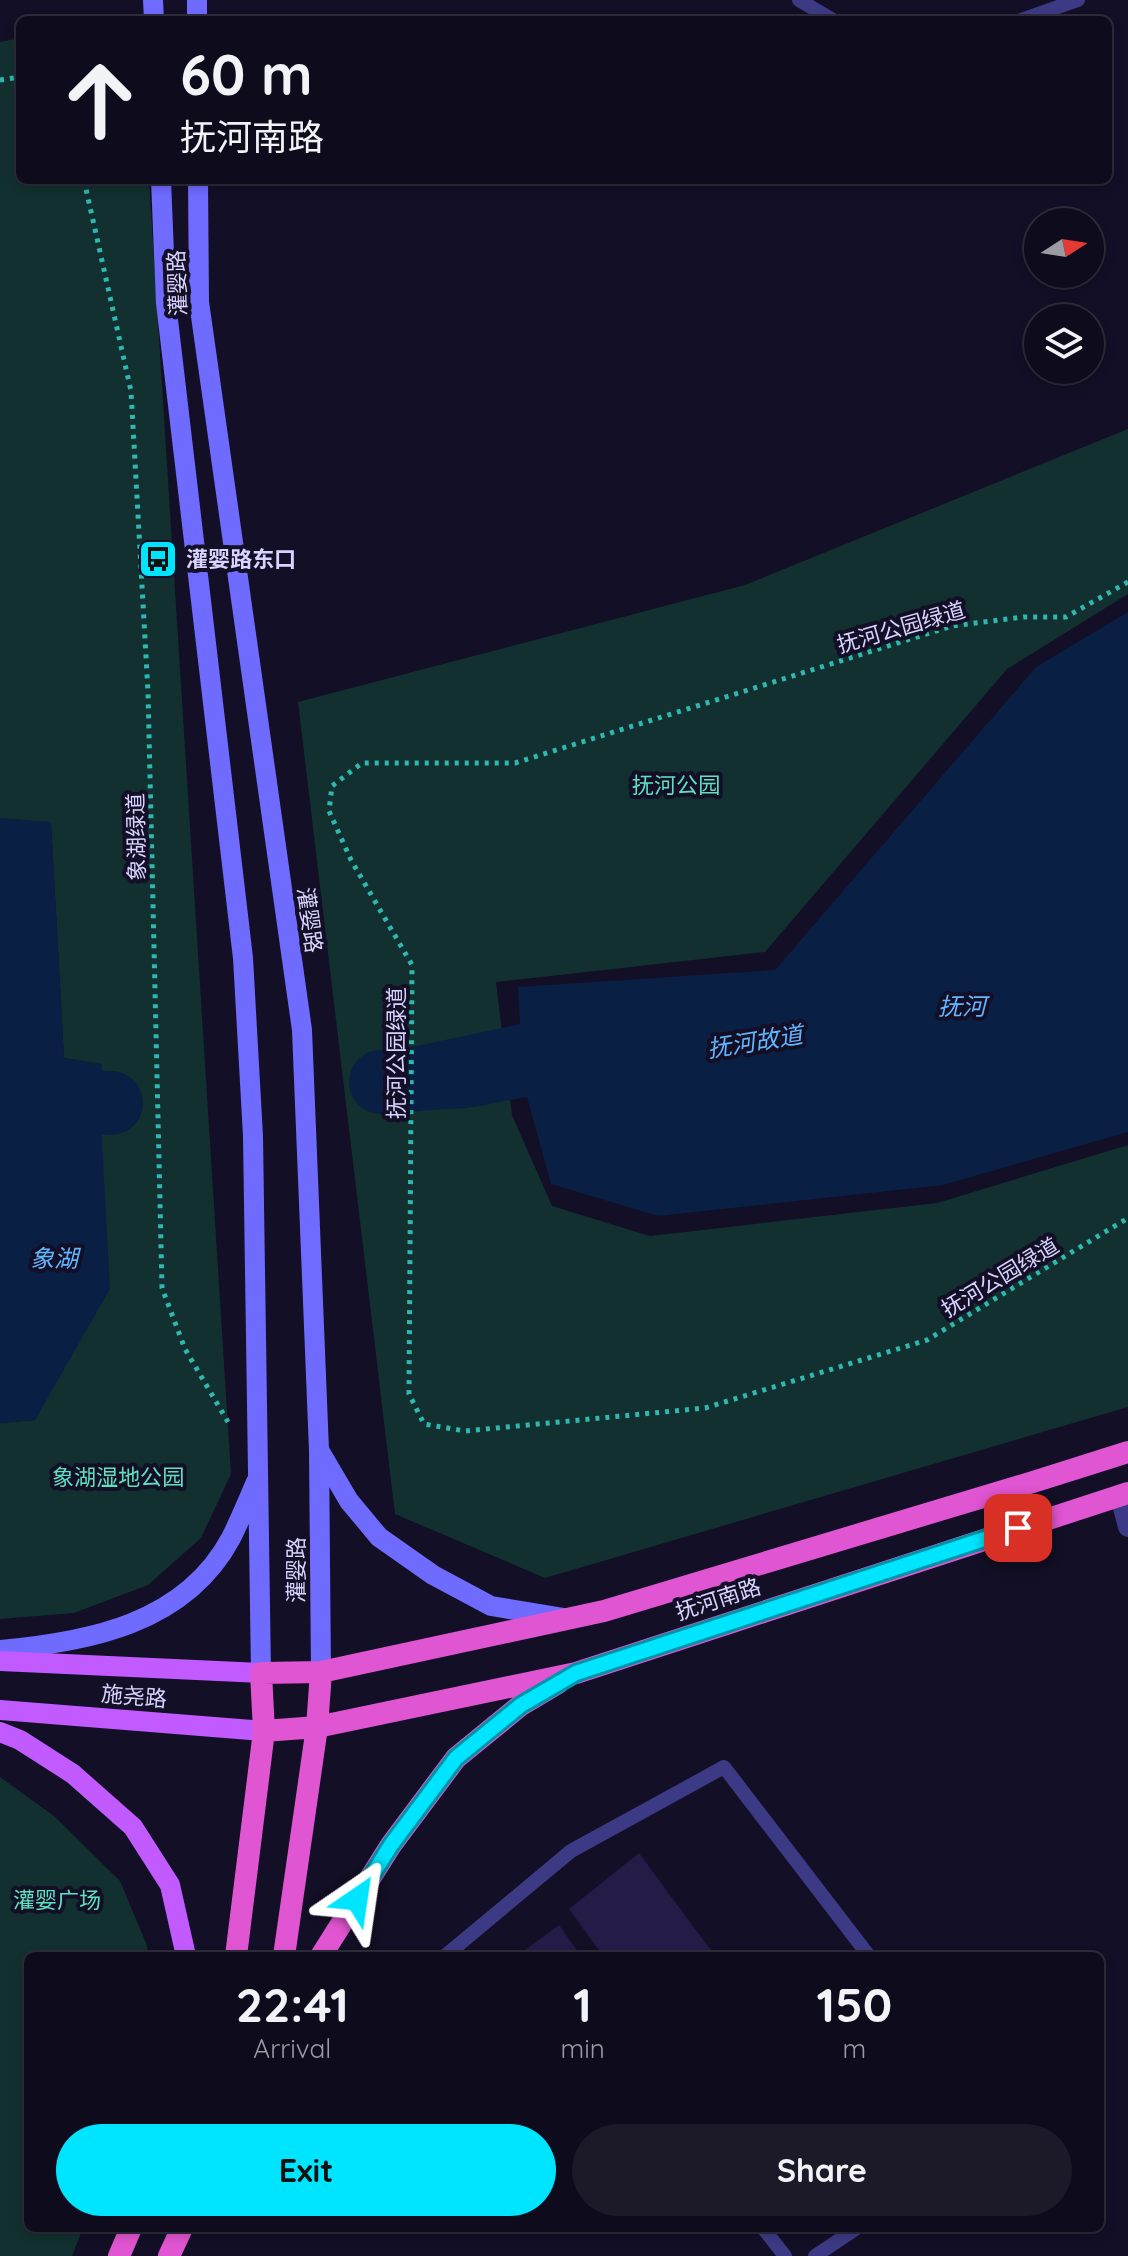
<!DOCTYPE html>
<html lang="en">
<head>
<meta charset="utf-8">
<style>
	:root { --surface:#0e0b1c; --page:#1c1929; --text:#f1f3f6; --muted:#9b9ba3; --line:#2e2b3b; --accent:#00e5ff }
	body { margin:0; font-family:Quicksand,"Noto Sans SC",sans-serif; background:var(--page); color:var(--text); height:100vh; display:flex; flex-direction:column; font-size:30px; white-space:nowrap }
	* { box-sizing:border-box; margin:0 }
	p { font-size:26px; color:var(--muted) }
	.icon { flex:none; width:44px; height:44px; fill:none; stroke:currentColor; stroke-width:2; stroke-linecap:round; stroke-linejoin:round }
	.map { position:relative; flex:1; overflow:hidden }
	.side { position:absolute; left:24px; top:1952px; width:1080px; height:280px; display:flex; flex-direction:column; background:var(--surface); border-radius:12px; box-shadow:0 4px 12px #0003,0 0 0 2px var(--line) }
	.side>* { flex:none }
	.hud { position:absolute; left:16px; top:16px; width:1096px; height:168px; border-radius:12px; box-shadow:0 4px 12px #0003,0 0 0 2px var(--line); background:#0e0b1c; color:var(--text); overflow:hidden }
	.needle { width:52px; rotate:78deg }
	.buttons { position:absolute; left:1024px; top:208px; display:grid; gap:16px }
	.buttons a { display:grid; place-items:center; width:80px; height:80px; border-radius:50%; background:var(--surface); box-shadow:0 4px 12px #0003,0 0 0 2px var(--line); font-size:40px }
	.pin { position:absolute; display:grid; place-items:center; width:68px; height:68px; color:#fff; margin:-34px; border-radius:16px; box-shadow:0 4px 12px #0006 }
	.me { position:absolute; width:88px; margin:-44px; rotate:32deg; stroke-linejoin:round; filter:drop-shadow(0 0 6px #0008) }
	.turn { display:flex; align-items:center; gap:28px; height:168px; padding:0 32px; font-size:36px }
	.turn .icon { width:104px; height:104px; stroke-width:2.5 }
	.turn b { display:block; font-size:56px; line-height:68px }
	.eta { display:flex; justify-content:space-evenly; align-items:center; height:136px; text-align:center }
	.eta b { font-size:48px; font-weight:700; line-height:56px }
	.primary-button { display:flex; gap:16px; margin-top:auto; padding:16px 32px }
	.primary-button a { flex:1; height:92px; border-radius:48px; background:var(--accent); color:#111; font-size:32px; font-weight:700; line-height:92px; text-align:center }
	.primary-button a+a { background:var(--page); color:var(--text) }
	.map>svg:first-child { display:block }
	.green { fill:#12302f }
	.water { fill:#0a1f44 }
	.lines { fill:none; stroke-linecap:round; stroke-linejoin:round }
	.river { stroke:#0a1f44; stroke-width:64 }
	.building { fill:#241b47 }
	.path { stroke:#2fb8b0; stroke-width:5; stroke-dasharray:4 6; stroke-linecap:butt }
	.service { stroke:#3d3a85; stroke-width:14 }
	.minor { stroke:#3d3a85; stroke-width:20 }
	.secondary { stroke:#6f6bff; stroke-width:20 }
	.primary { stroke:#c25bff; stroke-width:20 }
	.trunk { stroke:#e055d1; stroke-width:22 }
	.route-casing { stroke:#0095a6; stroke-width:20 }
	.route { stroke:#00e5ff; stroke-width:14 }
	.labels { text-anchor:middle; stroke-width:8; stroke-linejoin:round; paint-order:stroke }
	.street-label { font-size:22px; fill:#d9d4ff; stroke:#130f26 }
	.poi-label { font-size:22px; font-weight:bold; fill:#d9d4ff; stroke:#130f26; text-anchor:start }
	.park-label { font-size:22px; fill:#5fe0c0; stroke:#130f26 }
	.water-label { font-size:24px; font-style:italic; fill:#62b6ff; stroke:#130f26 }
</style>
</head>
<body>
<div class="map">
<svg width="1128" height="2256" viewBox="0 0 1128 2256">
	<rect width="100%" height="100%" fill="#130f26"/>
	<!-- green -->
	<path class="green" d="M20,38V180H149L231,1474L201,1538L148,1585L74,1613L0,1619V1423L35,1420L102,1142V1065L64,1058L51,823L0,818V42Z
		M1128,429V594L1007,669L765,952L496,982L512,1115L552,1206L650,1236L937,1203L1128,1145V1407L545,1578L395,1514L298,702L745,585Z
		M0,1777L54,1816L120,1881L146,1943L149,1956H28V2228H83L72,2256H0Z"/>
	<!-- water -->
	<path class="water" d="M1128,612V1132L943,1185L658,1216L551,1184L527,1097L466,1108L391,1111L393,1051L520,1024L518,987L775,970L1036,667Z
		M0,818L51,822L64,1058L102,1064V1142L110,1289L35,1420L0,1423Z"/>
	<g class="lines">
		<!-- river -->
		<path class="river" d="M381,1082L478,1074
			M102,1103H111"/>
	</g>
	<!-- building -->
	<path class="building" d="M639,1853L715,1956H603L569,1909Z
		M559,1925L581,1956H517Z"/>
	<g class="lines">
		<!-- path -->
		<path class="path" d="M0,80L20,77
			M84,180L131,391L148,692L162,1288L185,1349L228,1422
			M1128,582L1066,617H1024L952,626L515,763H362L332,786L329,811L351,860L412,965L409,1394L424,1424L465,1431L705,1408L927,1340L1128,1218"/>
		<!-- service -->
		<path class="service" d="M799,0L833,20
			M1021,20L1078,0
			M445,1956L571,1851L724,1767L869,1956
			M763,2228L785,2256
			M815,2256L857,2228"/>
		<!-- minor -->
		<path class="minor" d="M1120,1496L1128,1527"/>
		<!-- secondary -->
		<path class="secondary" d="M153,0L154,20
			M197,0V20
			M161,180L166,303L243,958L253,1136L261,1673
			M198,180L199,302L302,1030L319,1450L321,1672
			M319,1450L349,1501L379,1537L433,1575L491,1606L564,1618
			M0,1650C88,1642 185,1624 231,1538C240,1520 248,1501 256,1482"/>
		<!-- primary -->
		<path class="primary" d="M0,1661L261,1673
			M0,1710L264,1731
			M0,1732L20,1740L73,1774L133,1827L170,1885L186,1956"/>
		<!-- trunk -->
		<path class="trunk" d="M264,1731L317,1727L576,1673L1128,1493
			M236,1956L264,1731L261,1673L321,1672L604,1611L1033,1482L1128,1452
			M284,1956L317,1727L321,1672
			M321,1956L391,1845L456,1758L521,1705L558,1683
			M119,2256L131,2228
			M169,2256L182,2228"/>
	</g>
	<g class="lines">
		<!-- route casing -->
		<g class="route-casing">
			<path id="route" d="M357,1899L391,1845L456,1758L521,1705L576,1673L1018,1528"/>
		</g>
		<!-- route -->
		<use href="#route" class="route"/>
	</g>
	<!-- icons -->
	<defs>
		<g id="bus-square" transform="scale(2)"><rect x="-9" y="-9" width="18" height="18" rx="4" fill="#00e5ff" stroke="#130f26"/><path d="M-5-6H5V4H4V6H2V4H-2V6H-4V4H-5ZM-3.5-4V0h7V-4ZM-3.5 1.2v1.5H-2V1.2ZM2 1.2v1.5H3.5V1.2Z" fill="#111"/></g>
	</defs>
	<g fill-rule="evenodd">
		<use href="#bus-square" x="158" y="559"/>
	</g>
	<g class="labels">
		<!-- street labels -->
		<g class="street-label">
			<text transform="translate(177 283) rotate(-92)" y="8">灌婴路</text>
			<text transform="translate(901 627) rotate(-16)" y="8">抚河公园绿道</text>
			<text transform="translate(136 837) rotate(-91)" y="8">象湖绿道</text>
			<text transform="translate(310 920) rotate(82)" y="8">灌婴路</text>
			<text transform="translate(396 1053) rotate(-90)" y="8">抚河公园绿道</text>
			<text transform="translate(1000 1277) rotate(-31)" y="8">抚河公园绿道</text>
			<text transform="translate(296 1570) rotate(-90)" y="8">灌婴路</text>
			<text transform="translate(718 1599) rotate(-18)" y="8">抚河南路</text>
			<text transform="translate(134 1696) rotate(5)" y="8">施尧路</text>
		</g>
		<!-- poi labels -->
		<g class="poi-label">
			<text x="186" y="567">灌婴路东口</text>
		</g>
		<!-- park labels -->
		<g class="park-label">
			<text x="676" y="793">抚河公园</text>
			<text x="118" y="1485">象湖湿地公园</text>
			<text x="57" y="1908">灌婴广场</text>
		</g>
		<!-- water labels -->
		<g class="water-label">
			<text x="962" y="1015">抚河</text>
			<text transform="translate(755 1042) rotate(-9)" y="8">抚河故道</text>
			<text x="54" y="1267">象湖</text>
		</g>
	</g>
</svg>
<div class="buttons">
<a><svg class="needle" viewBox="-14 -14 28 28"><path d="M0-13l5 13h-10z" fill="#e53935"/><path d="M0 13l5-13h-10z" fill="#9b9ba3"/></svg></a>
<a><svg class="icon" aria-label="layers" viewBox="0 0 24 24"><path d="M12 4l9 5-9 5-9-5zM3 14l9 5 9-5"/></svg></a>
</div>
<div class="pin" style="left:1018px;top:1528px;background:#d93025"><svg class="icon" aria-label="arrive" viewBox="0 0 24 24"><path d="M6 21V4h12l-3 4 3 4H6"/></svg></div>
<svg class="me" style="left:357px;top:1899px" viewBox="-20 -20 40 40"><path d="M0-17L14 15 0 8-14 15z" fill="#00e5ff" stroke="#fff" stroke-width="4"/></svg>
<div class="hud">
<div class="turn"><svg class="icon" aria-label="ahead" viewBox="0 0 24 24"><path d="M12 20V5M6 11l6-6 6 6"/></svg><div><b>60 m</b>抚河南路</div></div>
</div>
<section class="side">
<div class="eta">
<div><b>22:41</b><p>Arrival</p></div>
<div><b>1</b><p>min</p></div>
<div><b>150</b><p>m</p></div>
</div>
<div class="primary-button"><a>Exit</a><a>Share</a></div>
</section>
</div>
</body>
</html>
